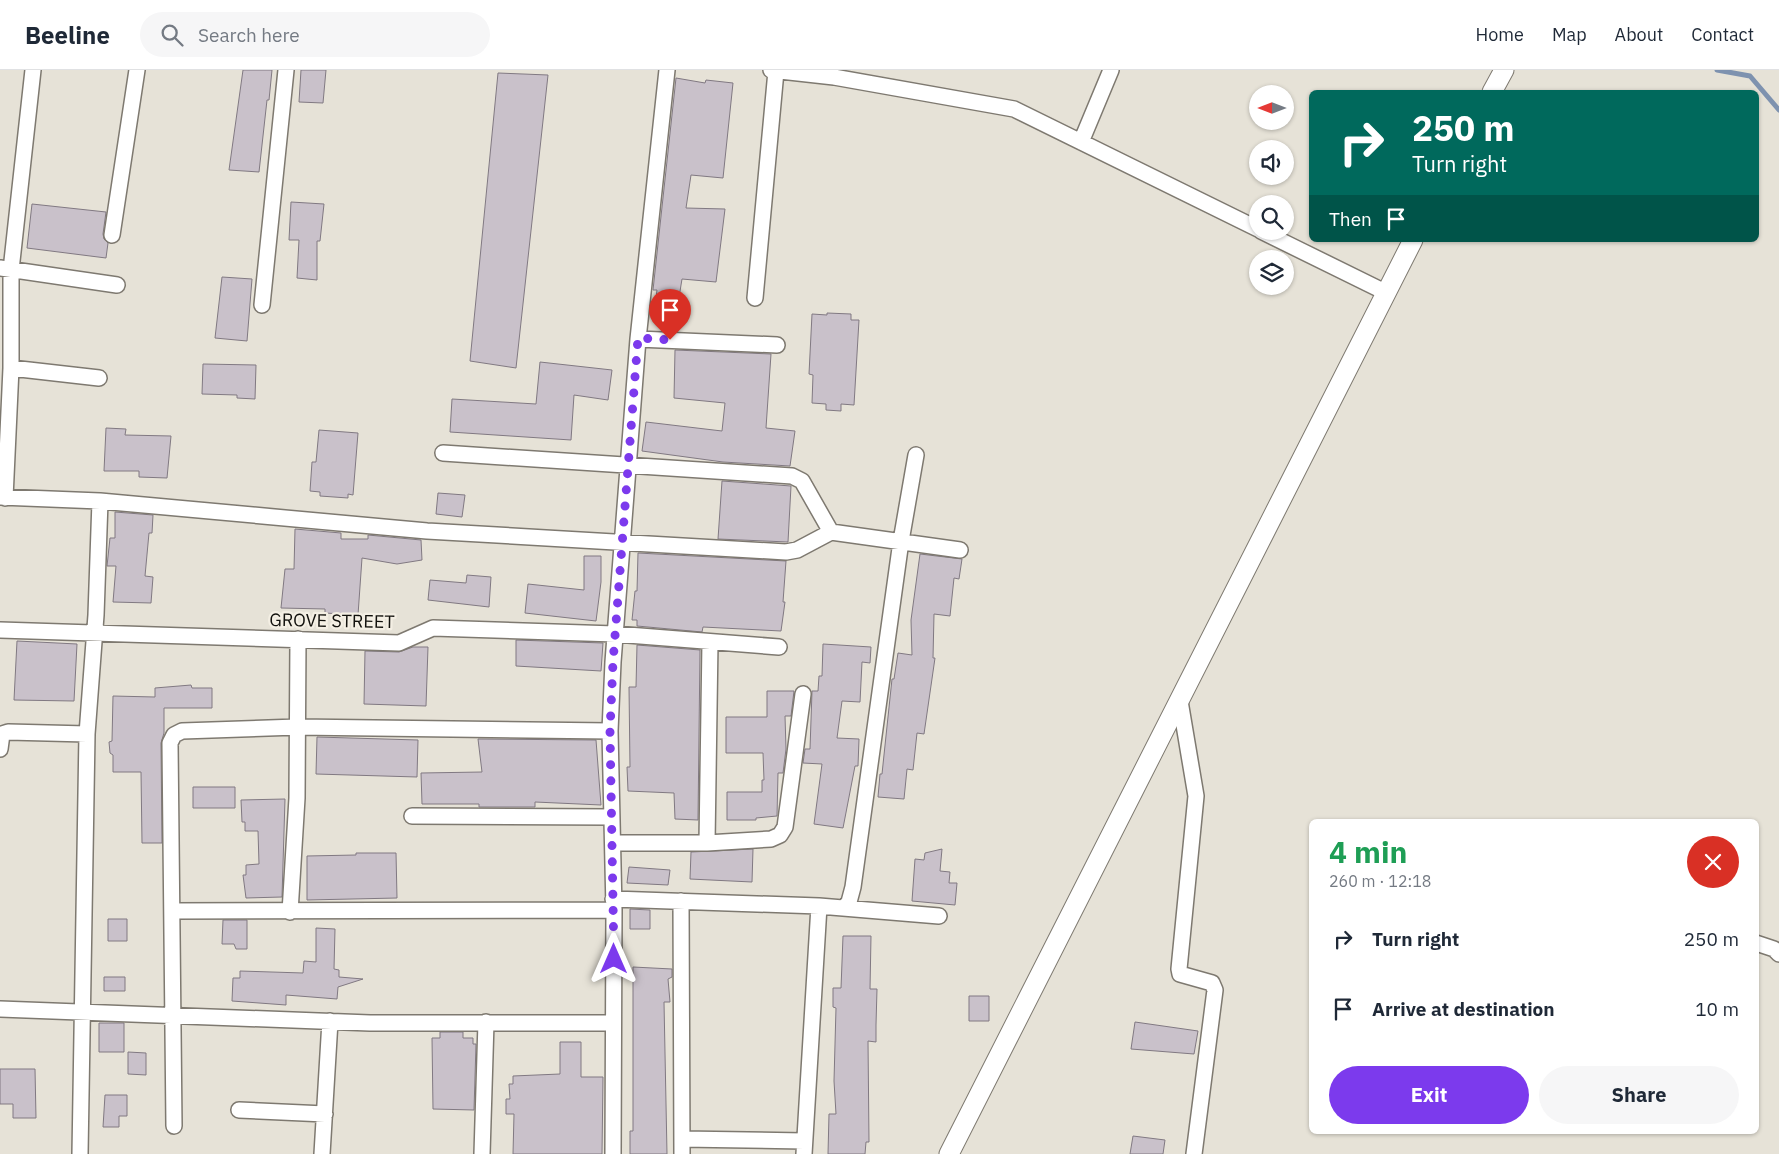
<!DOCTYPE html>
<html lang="en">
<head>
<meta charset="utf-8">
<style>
	:root { --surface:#fff; --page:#f6f6f7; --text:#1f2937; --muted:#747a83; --line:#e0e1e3; --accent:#7c3aed }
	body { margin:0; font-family:"IBM Plex Sans",sans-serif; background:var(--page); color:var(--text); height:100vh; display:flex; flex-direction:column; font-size:19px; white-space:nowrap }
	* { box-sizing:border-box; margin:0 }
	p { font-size:16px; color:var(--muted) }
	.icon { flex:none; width:28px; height:28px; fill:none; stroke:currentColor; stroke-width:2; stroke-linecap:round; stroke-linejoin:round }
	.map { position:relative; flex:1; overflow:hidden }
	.sheet { position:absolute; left:1309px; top:749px; width:450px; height:315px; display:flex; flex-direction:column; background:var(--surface); border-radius:8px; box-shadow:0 1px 4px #0004 }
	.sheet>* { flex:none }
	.hud { position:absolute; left:1309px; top:20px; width:450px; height:152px; border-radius:8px; box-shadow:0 1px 4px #0004; background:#00695c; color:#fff; overflow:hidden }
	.needle { width:32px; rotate:270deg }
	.buttons { position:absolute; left:1249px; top:15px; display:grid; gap:10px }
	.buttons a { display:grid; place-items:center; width:45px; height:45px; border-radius:50%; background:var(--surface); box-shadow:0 1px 4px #0004; font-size:25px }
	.pin { position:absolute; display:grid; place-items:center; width:42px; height:42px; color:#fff; margin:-51px -21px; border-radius:50% 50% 50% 0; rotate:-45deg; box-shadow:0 0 5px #0007 }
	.pin .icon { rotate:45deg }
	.me { position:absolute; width:55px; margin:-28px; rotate:0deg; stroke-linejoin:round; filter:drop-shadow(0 0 4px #0008) }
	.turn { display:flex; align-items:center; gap:18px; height:105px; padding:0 20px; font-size:22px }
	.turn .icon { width:65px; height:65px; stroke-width:2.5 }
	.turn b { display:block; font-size:35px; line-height:42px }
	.then { display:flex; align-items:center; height:48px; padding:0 20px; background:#0003; gap:10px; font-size:19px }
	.round { display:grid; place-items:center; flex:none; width:52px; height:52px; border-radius:26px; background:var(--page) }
	.overview { display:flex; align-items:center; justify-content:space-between; height:85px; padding:0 20px }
	h1 { font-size:30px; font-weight:700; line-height:38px; color:#1e9e55 }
	.button { display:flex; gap:10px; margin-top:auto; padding:10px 20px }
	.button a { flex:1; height:58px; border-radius:30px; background:var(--accent); color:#fff; font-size:20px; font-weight:700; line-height:58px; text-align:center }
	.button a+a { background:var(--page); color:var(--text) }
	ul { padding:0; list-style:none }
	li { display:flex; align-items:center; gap:15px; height:70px; padding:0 20px }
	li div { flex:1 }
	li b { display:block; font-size:19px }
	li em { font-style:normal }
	header { display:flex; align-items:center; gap:30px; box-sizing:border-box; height:70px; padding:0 25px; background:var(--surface); border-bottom:1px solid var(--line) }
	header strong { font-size:24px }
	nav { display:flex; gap:28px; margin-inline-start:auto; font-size:18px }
	.search { width:350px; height:45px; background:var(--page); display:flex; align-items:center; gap:12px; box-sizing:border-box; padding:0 18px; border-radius:28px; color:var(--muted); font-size:19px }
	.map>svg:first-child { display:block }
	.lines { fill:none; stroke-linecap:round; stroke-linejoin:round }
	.stream { stroke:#7e92af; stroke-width:5 }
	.building { fill:#c9c1ca; stroke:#817982 }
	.minor-casing { stroke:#7e7970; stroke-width:18 }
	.tertiary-casing { stroke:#7e7970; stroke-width:21 }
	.minor { stroke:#fff; stroke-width:15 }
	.tertiary { stroke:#fff; stroke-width:19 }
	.route { stroke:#7c3aed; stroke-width:9; stroke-dasharray:0 16.2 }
	.labels { text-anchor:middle; stroke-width:4.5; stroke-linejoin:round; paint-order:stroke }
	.street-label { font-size:18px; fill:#11100c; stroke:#f4efe4 }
</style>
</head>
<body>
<header>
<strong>Beeline</strong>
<div class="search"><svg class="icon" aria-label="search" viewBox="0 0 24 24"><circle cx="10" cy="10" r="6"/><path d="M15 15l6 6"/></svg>Search here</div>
<nav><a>Home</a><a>Map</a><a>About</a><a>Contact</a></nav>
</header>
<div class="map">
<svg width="1779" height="1084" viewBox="0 0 1779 1084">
	<rect width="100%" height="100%" fill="#e6e2d7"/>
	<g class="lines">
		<!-- stream -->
		<path class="stream" d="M1717,0L1750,6L1779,40"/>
	</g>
	<!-- building -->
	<path class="building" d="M243,0H272L269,30H267L259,102L229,100Z
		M301,0H326L323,33L299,32Z
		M498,3L548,5L516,298L470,291Z
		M676,8L705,13L706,10L733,13L723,108L691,105L686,138L725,139L716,212L682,209L675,252L653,250L657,220H653Z
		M291,132L324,134L320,171H317V210L297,208L299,170H289Z
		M32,134L106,142L103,164L104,169L108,173L106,188L27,178Z
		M222,207L252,209L247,271L215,268Z
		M827,243L851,244V250H859L854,335L841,334V341L826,340V334L812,333L813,305L809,304L812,244L827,245Z
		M675,280L771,284L766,358L795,361L790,396L723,392L642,381L646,352L722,361L725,333L674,328Z
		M540,292L612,300L608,330L574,325L571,370L450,362L452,329L536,334Z
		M203,294L256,295L255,329L237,328V325L202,324Z
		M106,358L126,359L125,365L171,366L167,408L139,407V401H104Z
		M319,360L358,363L353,425L348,424V428L320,426V422L310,421L312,392H316Z
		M722,411L791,416L788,472L718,469Z
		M438,423L465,425L462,447L436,444Z
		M115,442L153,445L152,463H149L145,506L153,507L151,533L113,532L116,496H107L110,468H115Z
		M295,459L341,463V469H368V465L421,470L422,490L397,494L362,488L358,545L325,543V539L281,538L285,499H294Z
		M638,483L786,491L783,532H785L781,561L703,557L702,562L637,556V550H632L635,521H637Z
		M920,484L962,489L959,509L954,508L950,546L934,544L933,588H935L924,664L917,663L913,700L907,699L904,729L878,727L880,704H882L892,609H894L898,583L912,585L911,550Z
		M584,486H601V512L596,551L525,543L528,514L584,520Z
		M467,505L491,507L489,537L428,530L430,510L466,513Z
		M516,570L603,573L601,601L516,596Z
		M17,571L77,574L74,631L14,630Z
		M823,574L871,577L870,593L862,592L860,632L842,631L837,668L859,669L858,696H855L843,758L814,754L822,694L803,693L805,679H810L812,621H818L819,606H822Z
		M637,575L700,580L698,750L675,749L674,723L628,721L627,697H630L629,617H636Z
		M413,577H428L426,636L364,634L365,581L399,582Z
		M191,615L192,618H212V638H164V663L161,673L162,773H142L141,702H113V685L110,683L109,672L112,671L113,626L155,627V618Z
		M767,621H794L791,646H785L786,679L783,703H778L777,746L756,748V750H727V722H762V710H764L763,683H726V647H767Z
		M317,667L418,670L417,707L316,704Z
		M478,669L596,670L601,735L535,732V737H479V734H422L421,703L482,702Z
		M193,717H235V738H193Z
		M285,729L282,827L246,828L243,805H246V795L259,794L258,761H245V752H242L241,730Z
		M753,779L752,812L690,809L691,782Z
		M942,779L940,801L950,802L949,813H957L955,835L912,831L915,789L924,790L925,783Z
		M356,783H396L397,828L307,830V786L356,785Z
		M629,797L670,800L668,815L627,813Z
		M630,839L650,840V859H630Z
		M108,849H127V871H108Z
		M223,850H247V879H236L234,874H222Z
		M316,858L335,859L334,899L339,900V907L363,909L338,917L337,929L286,925V935L232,931L233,908H240V901L303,903L304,891L316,892Z
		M843,866H871L870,919H877L876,955V972L868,971L869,1072H866L865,1084H828L829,1044H836L834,1011L836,938L833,937V918H841Z
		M633,897L672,899V907L668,909L670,932H664L667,1084H630V1061H633Z
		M104,907H125V921H104Z
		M969,926H989V951H969Z
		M1135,952L1198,961L1194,984L1131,979Z
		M99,953H124V982H99Z
		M440,962H463V968H473V974H476L474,1040L433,1039L432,968H440Z
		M560,972H581V1007H603L602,1084H513L514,1044H506V1029H510L509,1014H513V1006L560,1004Z
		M128,982L146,983V1005L128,1004Z
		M0,999H35L36,1048H13V1034H0Z
		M105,1025H127V1046H119V1057H103Z
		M1133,1066L1165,1070L1163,1084H1130Z"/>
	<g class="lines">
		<!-- minor casing -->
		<g class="minor-casing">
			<path id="minor" d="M771,0L834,7L1014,39L1258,159
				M1081,72L1111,0
				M1261,161L1385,222
				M112,165L137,0
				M0,198L117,215
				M755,228L776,1
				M262,235L286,0
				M638,269L777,275
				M11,298L99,308
				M443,383L792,406L802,411L831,462
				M0,427L100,431L96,545L87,664L80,1084
				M5,428L11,298V200L33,0
				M100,431L427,461L786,482L797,480L831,462L960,480
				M0,560L399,573L433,558L615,564L779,577
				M1180,631L1196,726L1179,899L1180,904L1212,913L1215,920L1194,1084
				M0,679L2,664L8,662L87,664
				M412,746L611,747
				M613,773H707L771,769L780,765L785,757L803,624
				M707,773L710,572
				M613,829L819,836L939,846
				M681,831L682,1084
				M844,838L849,832L853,817L901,471L916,385
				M173,841L614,840
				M290,842L297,728L298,569
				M1756,873L1774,879L1779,884
				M0,939L370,953H613
				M239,1040L325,1044
				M174,1056L170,673L174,665L182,661L297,657L610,661
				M682,1069L804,1071
				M322,1084L330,951
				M482,1084L486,952
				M613,1084L614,840L610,661L613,592L638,269L667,0
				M804,1084L819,836"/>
		</g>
		<!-- tertiary casing -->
		<g class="tertiary-casing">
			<path id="tertiary" d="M1492,22L1504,0
				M949,1084L1413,170"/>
		</g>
		<!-- minor -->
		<use href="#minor" class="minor"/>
		<!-- tertiary -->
		<use href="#tertiary" class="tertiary"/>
	</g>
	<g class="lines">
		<!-- route -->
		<path class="route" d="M614,889L610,661L613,592L638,268L670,270"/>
	</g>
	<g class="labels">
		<!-- street labels -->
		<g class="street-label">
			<text transform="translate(332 551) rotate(1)" y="6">GROVE STREET</text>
		</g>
	</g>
</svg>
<div class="buttons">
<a><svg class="needle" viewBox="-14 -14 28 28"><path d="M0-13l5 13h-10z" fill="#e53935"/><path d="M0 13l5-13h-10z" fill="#747a83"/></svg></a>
<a><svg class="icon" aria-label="sound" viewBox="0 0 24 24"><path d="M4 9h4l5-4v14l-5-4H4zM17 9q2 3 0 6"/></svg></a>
<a><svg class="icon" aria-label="search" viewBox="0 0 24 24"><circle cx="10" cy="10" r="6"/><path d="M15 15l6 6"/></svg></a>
<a><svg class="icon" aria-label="layers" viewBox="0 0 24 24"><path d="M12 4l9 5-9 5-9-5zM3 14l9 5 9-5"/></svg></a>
</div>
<div class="pin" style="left:670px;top:270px;background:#d93025"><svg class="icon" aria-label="arrive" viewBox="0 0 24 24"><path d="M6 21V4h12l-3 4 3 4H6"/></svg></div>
<svg class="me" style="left:614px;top:889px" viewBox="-20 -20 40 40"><path d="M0-17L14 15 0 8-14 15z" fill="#7c3aed" stroke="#fff" stroke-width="4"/></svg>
<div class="hud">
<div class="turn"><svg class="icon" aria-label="right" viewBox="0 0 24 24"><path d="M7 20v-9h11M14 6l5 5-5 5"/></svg><div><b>250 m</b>Turn right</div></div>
<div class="then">Then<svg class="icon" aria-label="arrive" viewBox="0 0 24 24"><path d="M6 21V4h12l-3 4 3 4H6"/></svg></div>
</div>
<section class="sheet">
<div class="overview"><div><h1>4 min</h1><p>260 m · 12:18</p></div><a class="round" style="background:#d93025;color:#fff"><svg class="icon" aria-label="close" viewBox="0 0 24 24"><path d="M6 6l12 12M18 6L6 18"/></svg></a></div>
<ul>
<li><svg class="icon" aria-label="right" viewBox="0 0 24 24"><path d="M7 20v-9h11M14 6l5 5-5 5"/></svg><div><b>Turn right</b></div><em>250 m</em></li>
<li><svg class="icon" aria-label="arrive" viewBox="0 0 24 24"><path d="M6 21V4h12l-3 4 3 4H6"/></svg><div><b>Arrive at destination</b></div><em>10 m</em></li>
</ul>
<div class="button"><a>Exit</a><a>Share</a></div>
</section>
</div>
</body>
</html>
